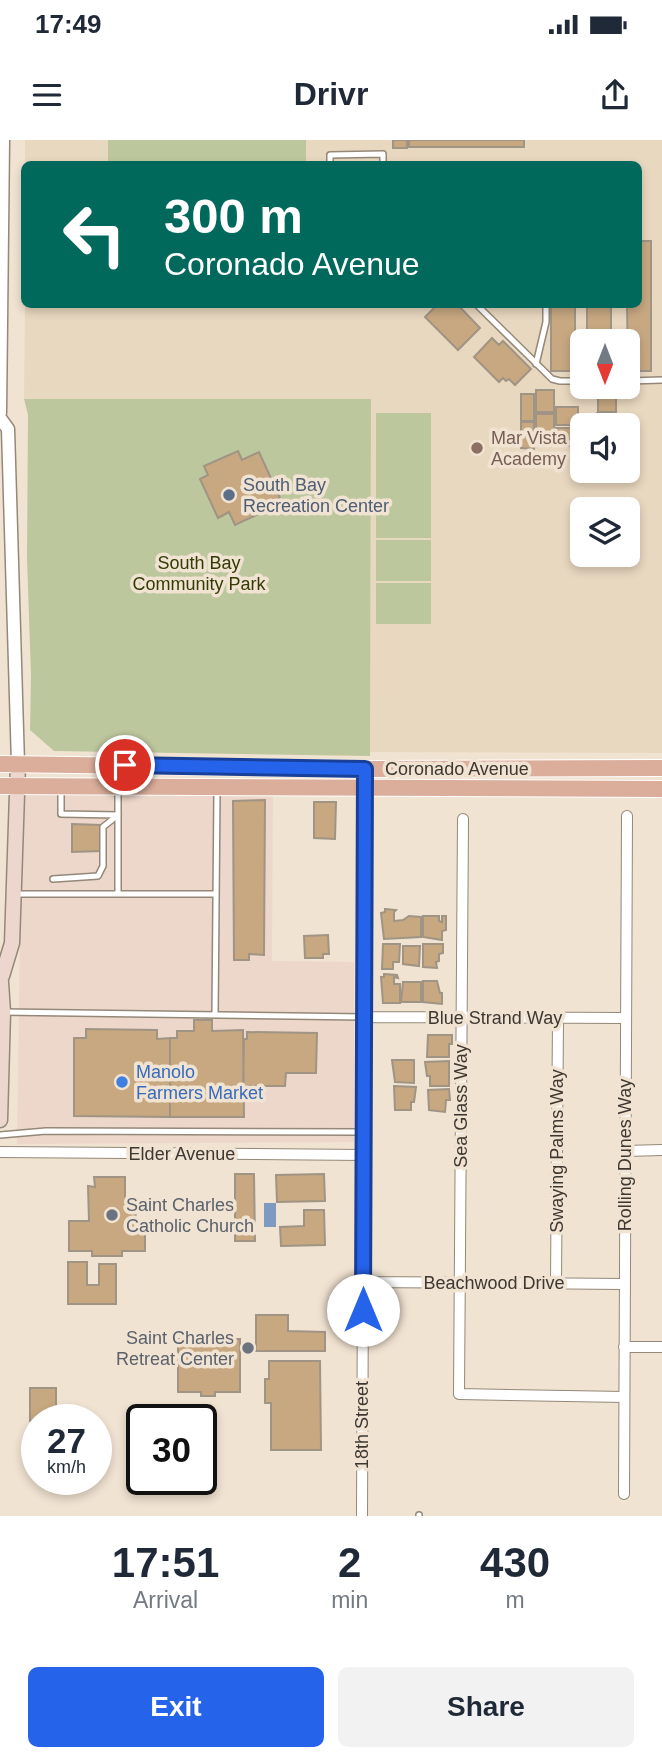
<!DOCTYPE html>
<html lang="en">
<head>
<meta charset="utf-8">
<style>
	:root { --surface:#fff; --page:#f2f2f3; --text:#1f2937; --muted:#747a83; --accent:#2563eb }
	body { margin:0; font-family:Helvetica,sans-serif; background:var(--page); color:var(--text); height:100vh; display:flex; flex-direction:column; font-size:26px; white-space:nowrap }
	* { box-sizing:border-box; margin:0 }
	p { font-size:23px; color:var(--muted) }
	.icon { flex:none; width:38px; height:38px; fill:none; stroke:currentColor; stroke-width:2; stroke-linecap:round; stroke-linejoin:round }
	.map { position:relative; height:1376px; overflow:hidden }
	.panel { display:flex; flex-direction:column; background:var(--surface); flex:1 }
	.panel>* { flex:none }
	.banner { position:absolute; left:21px; top:21px; width:621px; height:147px; border-radius:10px; box-shadow:0 4px 10px #0003; background:#00695c; color:#fff; overflow:hidden }
	.needle { width:46px; rotate:180deg }
	.buttons { position:absolute; left:570px; top:189px; display:grid; gap:14px }
	.buttons a { display:grid; place-items:center; width:70px; height:70px; border-radius:10px; background:var(--surface); box-shadow:0 4px 10px #0003; font-size:35px }
	.speed { position:absolute; left:21px; top:1264px; display:flex; gap:14px; font-size:35px; font-weight:700; text-align:center }
	.speed>* { display:grid; place-content:center; width:91px; height:91px; border-radius:50%; background:var(--surface); box-shadow:0 4px 10px #0003; line-height:1 }
	.speed small { font-size:18px; font-weight:400 }
	.speed .limit { border:4px solid #111; border-radius:10px; background:#fff; color:#111 }
	.pin { position:absolute; display:grid; place-items:center; width:60px; height:60px; color:#fff; margin:-30px; border:4px solid #fff; border-radius:50%; box-shadow:0 2px 7px #0007 }
	.me { position:absolute; width:77px; margin:-38px; rotate:0deg; stroke-linejoin:round; filter:drop-shadow(0 0 5px #0008) }
	.turn { display:flex; align-items:center; gap:24px; height:147px; padding:0 28px; font-size:32px }
	.turn .icon { width:91px; height:91px; stroke-width:2.5 }
	.turn b { display:block; font-size:49px; line-height:60px }
	.eta { display:flex; justify-content:space-evenly; align-items:center; height:119px; text-align:center }
	.eta b { font-size:42px; font-weight:800; line-height:49px }
	.button { display:flex; gap:14px; margin-top:auto; padding:14px 28px }
	.button a { flex:1; height:80px; border-radius:10px; background:var(--accent); color:#fff; font-size:28px; font-weight:800; line-height:80px; text-align:center }
	.button a+a { background:var(--page); color:var(--text) }
	.status { display:flex; justify-content:space-between; align-items:center; height:49px; padding:0 35px; background:var(--surface); direction:ltr }
	.status svg { height:19px; fill:currentColor }
	header { display:flex; justify-content:space-between; align-items:center; height:91px; padding:0 28px; background:var(--surface); font-size:32px; font-weight:800 }
	.map>svg:first-child { display:block }
	.commercial { fill:#edd7ca }
	.built { fill:#e9d8c0; fill-rule:evenodd }
	.green { fill:#bdc79d }
	.water { fill:#7f9ac0 }
	.building { fill:#c7a881; stroke:#a09484; stroke-width:2 }
	.lines { fill:none; stroke-linecap:round; stroke-linejoin:round }
	.service-casing { stroke:#948878; stroke-width:8 }
	.minor-casing { stroke:#948878; stroke-width:12 }
	.tertiary-casing { stroke:#948878; stroke-width:15 }
	.secondary-casing { stroke:#948878; stroke-width:17 }
	.primary-casing { stroke:#fff; stroke-width:18 }
	.service { stroke:#fff; stroke-width:5 }
	.minor { stroke:#fff; stroke-width:10 }
	.tertiary { stroke:#fff; stroke-width:12 }
	.secondary { stroke:#edd6cd; stroke-width:14 }
	.primary { stroke:#dbad9b; stroke-width:16 }
	.route-casing { stroke:#184099; stroke-width:18 }
	.route { stroke:#2563eb; stroke-width:12 }
	.education-dot { fill:#8d6e63; stroke:#f1e3d2; stroke-width:2.5 }
	.service-dot { fill:#5c6f8a; stroke:#f1e3d2; stroke-width:2.5 }
	.shop-dot { fill:#3f7fe0; stroke:#f1e3d2; stroke-width:2.5 }
	.worship-dot { fill:#6b7280; stroke:#f1e3d2; stroke-width:2.5 }
	.labels { text-anchor:middle; stroke-width:7; stroke-linejoin:round; paint-order:stroke }
	.education-label { font-size:18px; fill:#785e54; stroke:#f1e3d2; text-anchor:start }
	.service-label { font-size:18px; fill:#4e5e75; stroke:#f1e3d2; text-anchor:start }
	.park-label { font-size:18px; fill:#333c04; stroke:#f1e3d2 }
	.street-label { font-size:18px; fill:#3d3831; stroke:#f1e3d2 }
	.shop-label { font-size:18px; fill:#366cbe; stroke:#f1e3d2; text-anchor:start }
	.worship-label { font-size:18px; fill:#5b616d; stroke:#f1e3d2; text-anchor:start }
</style>
</head>
<body>
<div class="status"><b>17:49</b><svg viewBox="0 0 49 12"><path d="M0 12V9h3v3zM5 12V6h3v6zM10 12V3h3v9zM15 12V0h3v12zM26 1h20v11H26zM47 4h2v5h-2z"/></svg></div>
<header><svg class="icon" aria-label="menu" viewBox="0 0 24 24"><path d="M4 6h16M4 12h16M4 18h16"/></svg>Drivr<svg class="icon" aria-label="share" viewBox="0 0 24 24"><path d="M12 15V3M7 8l5-5 5 5M5 13v7h14v-7"/></svg></header>
<div class="map">
<svg width="662" height="1376" viewBox="0 0 662 1376">
	<rect width="100%" height="100%" fill="#f1e3d2"/>
	<!-- commercial -->
	<path class="commercial" d="M273,652L272,821L354,822V1002L17,1004L22,655Z"/>
	<!-- built -->
	<path class="built" d="M25,0H662V613L370,612L371,259H24L25,165L639,164V24H25ZM583,201H628V247H583ZM583,285H628V331H583ZM583,369H628V415H583Z"/>
	<!-- green -->
	<path class="green" d="M108,0H306V24H108Z
		M24,259H371L370,616L54,611L30,590L31,536L27,418L28,275Z
		M376,273H431V398H376Z
		M376,400H431V441H376Z
		M376,443H431V484H376Z"/>
	<!-- water -->
	<path class="water" d="M264,1063H276V1087H264Z"/>
	<!-- building -->
	<path class="building" d="M393,0H407V8H393Z
		M409,0H524V7H409Z
		M639,101H651V231H628L627,164H639Z
		M438,164H457L480,188L458,210L425,177Z
		M551,164H575V231H551Z
		M587,164H611V201H587Z
		M492,198L499,205L503,201L531,229L515,245L509,239L506,241L503,238L499,242L474,217Z
		M536,250H554V272H536Z
		M598,250H616V272H598Z
		M521,254H534V281H521Z
		M556,267H578V285H556Z
		M597,273H615V285H597Z
		M536,274H554V296H536Z
		M521,282H534V309L521,308Z
		M556,288H578V306H556Z
		M238,311L242,320L259,312L280,358L269,362L271,368L235,385L229,372L218,378L200,339L208,335L204,326Z
		M265,660L264,815L249,814V820H234L233,661Z
		M314,662H336L335,699L314,698Z
		M72,684L101,685V711L72,712Z
		M385,769L396,770L394,772V781L403,780L409,776L421,777V797L384,799L381,773L385,772Z
		M423,776H439V781L442,782V776H446V790L442,791V800L423,797Z
		M328,795L329,814H323V818H305L304,796Z
		M383,804H400L399,822H393V829H382Z
		M423,804H443V813L439,814V821L436,822L437,828L423,827Z
		M403,806H420L419,826L403,824Z
		M384,834L397,835L398,838L394,837V844H400V863H383L381,837H384Z
		M423,841H437L440,853H442V864L423,862Z
		M403,842H421V862H401Z
		M194,880H212V891L243,890L244,977H170V898H177V891H194Z
		M86,889L157,890V899L170,898V977L74,976V898H86Z
		M247,892L317,893L316,933H286L285,946H243L244,899H247Z
		M428,895H452V904H449V917H427Z
		M392,920H414V943L395,942Z
		M449,921V946H430V936H427L425,922Z
		M394,946L416,947L414,962H411V970H395Z
		M449,949L450,960H446L445,972L429,970L428,950Z
		M235,1034H254L255,1101H235Z
		M324,1034L325,1061L277,1062L276,1035Z
		M94,1037H125V1069H135L136,1081H145V1111H122V1116H92V1111H69V1081H89L88,1046L95,1047Z
		M304,1070H324L325,1105L281,1106L280,1087L304,1086Z
		M68,1122H87V1145H99V1124H116V1164H68Z
		M256,1175H288V1191L325,1192V1211H256Z
		M178,1199H240V1252H215V1256H201V1252H178Z
		M269,1221H320L321,1310H271V1263H265V1239H269Z
		M30,1248H56V1279L30,1281Z"/>
	<g class="lines">
		<!-- service casing -->
		<g class="service-casing">
			<path id="service" d="M330,24V15L383,14V24
				M476,164L552,239L560,241H583
				M536,224L546,182V164
				M628,241L662,240
				M61,650V674L118,675
				M118,650V754
				M53,739L98,736L103,726V687L118,675
				M16,754H216
				M3,872L364,877
				M215,875L217,651
				M0,995L46,991L364,992
				M419,1376V1375"/>
		</g>
		<!-- minor casing -->
		<g class="minor-casing">
			<path id="minor" d="M463,679L459,1254L624,1257
				M364,877L626,878
				M625,1011L662,1010
				M0,1012L364,1015
				M363,1142L625,1144
				M556,1143L558,878
				M624,1207H662
				M624,1354L627,676
				M362,1376L365,647"/>
		</g>
		<!-- tertiary casing -->
		<g class="tertiary-casing">
			<path id="tertiary" d="M0,273L3,0
				M0,278L8,289L18,624"/>
		</g>
		<!-- secondary casing -->
		<g class="secondary-casing">
			<path id="secondary" d="M2,836L12,803L18,624
				M0,980L3,872L0,828"/>
		</g>
		<!-- primary casing -->
		<g class="primary-casing">
			<path id="primary" d="M0,624L365,629L662,628
				M0,646L662,649"/>
		</g>
		<!-- service -->
		<use href="#service" class="service"/>
		<!-- minor -->
		<use href="#minor" class="minor"/>
		<!-- tertiary -->
		<use href="#tertiary" class="tertiary"/>
		<!-- secondary -->
		<use href="#secondary" class="secondary"/>
		<!-- primary -->
		<use href="#primary" class="primary"/>
	</g>
	<g class="lines">
		<!-- route casing -->
		<g class="route-casing">
			<path id="route" d="M125,625L365,629L363,1170"/>
		</g>
		<!-- route -->
		<use href="#route" class="route"/>
	</g>
	<!-- markers -->
	<circle class="education-dot" cx="477" cy="308" r="7"/>
	<circle class="service-dot" cx="229" cy="355" r="7"/>
	<circle class="shop-dot" cx="122" cy="942" r="7"/>
	<g class="worship-dot">
		<circle cx="112" cy="1075" r="7"/>
		<circle cx="248" cy="1208" r="7"/>
	</g>
	<g class="labels">
		<!-- education labels -->
		<g class="education-label">
			<text x="491" y="304">Mar Vista<tspan x="491" dy="21">Academy</tspan></text>
		</g>
		<!-- service labels -->
		<g class="service-label">
			<text x="243" y="351">South Bay<tspan x="243" dy="21">Recreation Center</tspan></text>
		</g>
		<!-- park labels -->
		<g class="park-label">
			<text x="199" y="429">South Bay<tspan x="199" dy="21">Community Park</tspan></text>
		</g>
		<!-- street labels -->
		<g class="street-label">
			<text x="457" y="635">Coronado Avenue</text>
			<text x="495" y="884">Blue Strand Way</text>
			<text transform="translate(461 966) rotate(-90)" y="6">Sea Glass Way</text>
			<text transform="translate(557 1011) rotate(-90)" y="6">Swaying Palms Way</text>
			<text x="182" y="1020">Elder Avenue</text>
			<text transform="translate(625 1015) rotate(-90)" y="6">Rolling Dunes Way</text>
			<text x="494" y="1149">Beachwood Drive</text>
			<text transform="translate(362 1285) rotate(-90)" y="6">18th Street</text>
		</g>
		<!-- shop labels -->
		<g class="shop-label">
			<text x="136" y="938">Manolo<tspan x="136" dy="21">Farmers Market</tspan></text>
		</g>
		<!-- worship labels -->
		<g class="worship-label">
			<text x="126" y="1071">Saint Charles<tspan x="126" dy="21">Catholic Church</tspan></text>
			<text x="234" y="1204" text-anchor="end">Saint Charles<tspan x="234" dy="21">Retreat Center</tspan></text>
		</g>
	</g>
</svg>
<div class="buttons">
<a><svg class="needle" viewBox="-14 -14 28 28"><path d="M0-13l5 13h-10z" fill="#e53935"/><path d="M0 13l5-13h-10z" fill="#747a83"/></svg></a>
<a><svg class="icon" aria-label="sound" viewBox="0 0 24 24"><path d="M4 9h4l5-4v14l-5-4H4zM17 9q2 3 0 6"/></svg></a>
<a><svg class="icon" aria-label="layers" viewBox="0 0 24 24"><path d="M12 4l9 5-9 5-9-5zM3 14l9 5 9-5"/></svg></a>
</div>
<div class="speed"><div>27<small>km/h</small></div><div class="limit">30</div></div>
<div class="pin" style="left:125px;top:625px;background:#d93025"><svg class="icon" aria-label="arrive" viewBox="0 0 24 24"><path d="M6 21V4h12l-3 4 3 4H6"/></svg></div>
<svg class="me" style="left:363px;top:1170px" viewBox="-20 -20 40 40"><circle r="19" fill="#fff"/><path d="M0-13L10 11 0 6-10 11z" fill="#2563eb"/></svg>
<div class="banner">
<div class="turn"><svg class="icon" aria-label="left" viewBox="0 0 24 24"><path d="M17 20v-9H6M10 6l-5 5 5 5"/></svg><div><b>300 m</b>Coronado Avenue</div></div>
</div>
</div>
<section class="panel">
<div class="eta">
<div><b>17:51</b><p>Arrival</p></div>
<div><b>2</b><p>min</p></div>
<div><b>430</b><p>m</p></div>
</div>
<div class="button"><a>Exit</a><a>Share</a></div>
</section>
</body>
</html>
